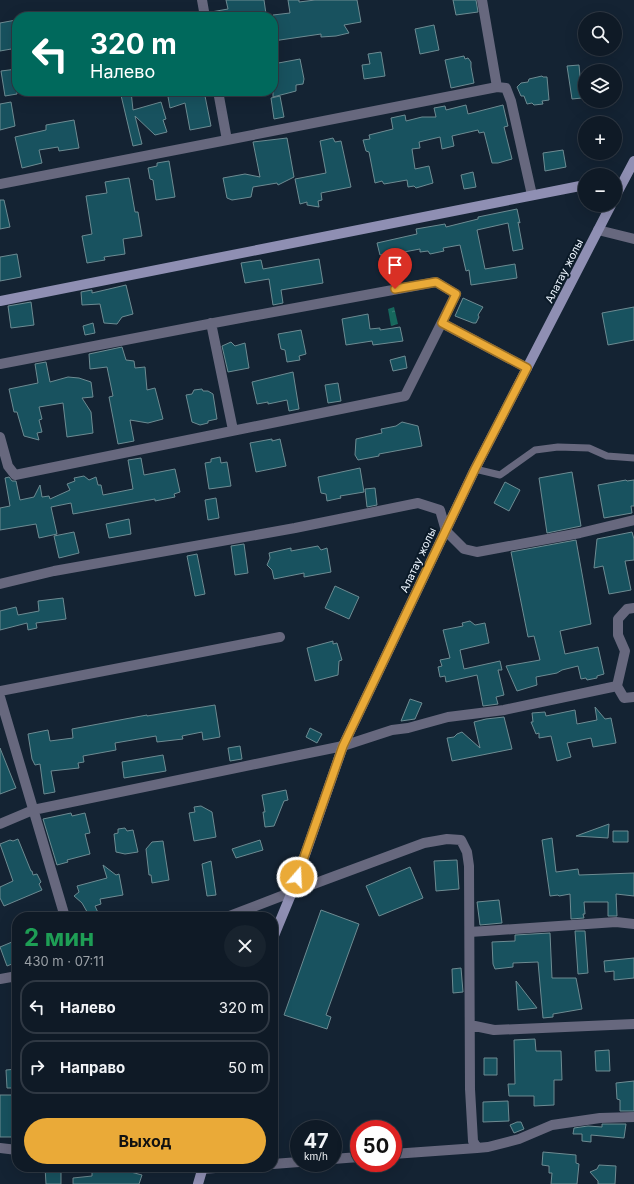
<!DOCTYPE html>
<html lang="ru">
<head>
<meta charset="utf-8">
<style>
	:root { --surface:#0f1a26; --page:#18232e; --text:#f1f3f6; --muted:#9ba1a7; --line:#2f3843; --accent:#eaaa38 }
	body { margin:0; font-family:Inter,sans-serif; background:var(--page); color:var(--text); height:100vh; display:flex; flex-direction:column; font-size:15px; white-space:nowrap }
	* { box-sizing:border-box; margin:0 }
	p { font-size:13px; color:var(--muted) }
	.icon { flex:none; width:22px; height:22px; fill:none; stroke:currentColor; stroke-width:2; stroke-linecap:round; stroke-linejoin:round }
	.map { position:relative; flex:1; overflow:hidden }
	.side { position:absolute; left:12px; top:912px; width:266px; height:260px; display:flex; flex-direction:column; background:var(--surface); border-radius:16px; box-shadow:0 4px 16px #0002,0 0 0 1px var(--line) }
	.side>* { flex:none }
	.banner { position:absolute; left:12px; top:12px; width:266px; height:84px; border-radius:16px; box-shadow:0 4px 16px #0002,0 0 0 1px var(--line); background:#00695c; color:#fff; overflow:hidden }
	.controls { position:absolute; left:578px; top:12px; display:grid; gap:8px }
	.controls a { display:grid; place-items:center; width:44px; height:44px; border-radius:50%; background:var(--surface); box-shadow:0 4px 16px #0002,0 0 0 1px var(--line); font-size:20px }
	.speed { position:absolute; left:290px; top:1120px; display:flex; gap:8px; font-size:20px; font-weight:700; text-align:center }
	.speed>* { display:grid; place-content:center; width:52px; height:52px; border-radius:50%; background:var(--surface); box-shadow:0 4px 16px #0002,0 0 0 1px var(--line); line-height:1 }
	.speed small { font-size:10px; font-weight:400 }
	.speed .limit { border:6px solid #d22; background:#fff; color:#111 }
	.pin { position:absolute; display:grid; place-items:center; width:34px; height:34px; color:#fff; margin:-41px -17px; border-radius:50% 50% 50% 0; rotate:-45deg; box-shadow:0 0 4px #0007 }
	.pin .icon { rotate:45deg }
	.me { position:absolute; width:44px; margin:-22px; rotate:19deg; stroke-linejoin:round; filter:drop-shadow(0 0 3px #0008) }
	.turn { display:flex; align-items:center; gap:14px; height:84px; padding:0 12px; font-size:18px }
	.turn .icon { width:52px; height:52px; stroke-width:2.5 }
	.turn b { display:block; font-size:28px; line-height:34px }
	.round { display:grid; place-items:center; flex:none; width:42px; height:42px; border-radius:21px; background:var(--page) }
	.overview { display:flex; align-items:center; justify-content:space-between; height:68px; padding:0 12px }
	h1 { font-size:24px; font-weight:700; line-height:30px; color:#1e9e55 }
	.cta { display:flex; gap:8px; margin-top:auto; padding:8px 12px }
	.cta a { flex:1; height:46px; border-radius:24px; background:var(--accent); color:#111; font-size:16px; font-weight:700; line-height:46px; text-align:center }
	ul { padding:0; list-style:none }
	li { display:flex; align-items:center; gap:12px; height:54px; margin:0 8px 6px; padding:0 4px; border:2px solid var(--line); border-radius:16px }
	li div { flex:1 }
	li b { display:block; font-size:15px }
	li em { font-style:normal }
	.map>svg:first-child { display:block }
	.water { fill:url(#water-ripples) }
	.building { fill:#18525f; stroke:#6d8b92 }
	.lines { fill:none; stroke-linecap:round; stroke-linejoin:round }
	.lane { stroke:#67687e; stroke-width:7 }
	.street { stroke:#67687e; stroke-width:10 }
	.secondary { stroke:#8f8fb3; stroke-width:10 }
	.route-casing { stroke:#986e24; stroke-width:10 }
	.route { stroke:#eaaa38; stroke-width:7 }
	.labels { text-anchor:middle; stroke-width:4; stroke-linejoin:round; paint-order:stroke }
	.street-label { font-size:11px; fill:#eef6ff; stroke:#0b1a28 }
</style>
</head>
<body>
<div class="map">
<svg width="634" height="1184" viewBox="0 0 634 1184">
	<defs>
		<pattern id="water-ripples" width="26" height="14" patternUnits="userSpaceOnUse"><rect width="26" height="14" fill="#16685d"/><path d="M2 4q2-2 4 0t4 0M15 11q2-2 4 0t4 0" fill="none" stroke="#387e75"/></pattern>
	</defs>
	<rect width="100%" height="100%" fill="#142333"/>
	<!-- water -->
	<path class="water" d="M394,307L398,324L391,326L388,309Z"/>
	<!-- building -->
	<path class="building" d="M226,0H264L266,14L248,17H211V12L228,9Z
		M288,0H299V2L315,0H357L361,22L344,25L349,33L336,36L321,37V34L273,41V15L290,13Z
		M453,0H476L478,12L456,15Z
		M16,20L17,48L0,51V23Z
		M434,25L439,50L420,54L415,29Z
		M381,52L385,76L364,79L362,65L370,64L368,54Z
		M464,56L465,59L468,58L471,62V67L474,83L451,88L445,60Z
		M300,59L304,79L303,84L296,85V91L273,97V64Z
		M579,65L582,98L572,99L567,66Z
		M17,69V94L5,96L1,71Z
		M542,76L543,77H547L549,100L542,101L543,104L534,105L532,103L527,104L524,96H521L517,87L521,83L528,82L529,79Z
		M120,91H131L133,110L161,102L166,119L163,120L167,132L155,135L135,116L142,144L133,146Z
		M167,91H204L211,126L190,130L185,103L170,108Z
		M280,96L284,117L274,119L271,98Z
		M11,102L15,126L0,130V104Z
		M466,105L468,114L503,105L508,126L504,127L512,159L498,163H492L484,132L479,133L478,130L452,136L454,146L442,149L440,137L419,142L420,148L412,149L415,169L429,166L433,183L416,188L414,186L408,187L407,180L384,184L382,181L375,183L369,152L366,151L363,140L370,139L369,135L393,129L391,118L405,115L406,121L422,117H436L434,108L445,106L446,110Z
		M74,120L79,148L59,151L58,147L39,150L42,163L22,168L15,137L46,130V125Z
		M287,138L294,177L278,185L277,183L253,187L251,197L232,200L227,198L223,178L245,174L260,177L253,142Z
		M333,138L335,142L341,141L351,187L321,193L322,200L318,201L319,207L307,205V202L300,204L295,179L326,173L320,141Z
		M563,150L566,167L545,171L543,153Z
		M169,161L175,197L156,200L153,180L150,179L148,168L157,166V163Z
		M473,172L476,187L464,189L461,175Z
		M129,178L135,212H138L142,236L123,239L125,254L104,257L105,260L87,263L82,236L92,234L86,196L107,193L105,182Z
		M0,200H4L10,227L0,229Z
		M517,209L520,223L518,222L523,249L513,251L508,223L477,230L485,269L515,264L517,278L471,285L469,270L466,271L460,245L443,248L444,251L430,254L428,251L420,252V249L388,255L386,254L380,255L377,243L417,234L416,229L445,224L446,227L478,219V217Z
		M17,254L21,277L0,281V257Z
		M319,259L323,283L281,290L283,303L273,305L269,279L245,283L241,263L261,260L263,269Z
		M126,285L133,314L122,317L117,324L104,323L100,304L82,305L81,292L92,290V293Z
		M463,298L483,307L478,315L479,317L476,323H473L455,316Z
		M31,302L34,325L11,328L8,306Z
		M634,307V340L608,345L602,313Z
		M368,314L370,329L380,328V330L400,327L403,341L373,345L372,341L346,345L342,319Z
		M93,323L95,333L85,335L83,326Z
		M301,330L306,354L299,356L300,360L287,362L285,350L281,349L278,334Z
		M231,342L235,346L245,343L249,368L228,372L222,346Z
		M122,347L126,360L134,361L135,368L145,367L147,390L155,388L163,419L148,423L130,420L134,441L118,444L109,397L113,396L107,367L90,369L89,354Z
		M405,356L407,368L393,371L390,360Z
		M46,362L50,382L68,377L79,378L91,382L93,397L82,398L91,412L93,433L67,437L63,403L39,407L42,419L39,420L42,432L37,433L39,440L24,436L17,412H14L9,389L38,383L35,364Z
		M293,372L299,409L289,411L287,400L268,404V402L257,404L252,382Z
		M338,383L341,401L328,403L325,385Z
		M202,389L203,391H208L213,394L217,419L208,421V423L200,425L192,422L186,395L192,394L194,390Z
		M402,422L418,426L422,446L379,454V456L358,460L355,455L356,439L382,433L381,429L396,426Z
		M272,439V441L280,439L286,466L256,472L250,443Z
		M220,457L221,463L227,462L231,486L209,489L205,463L211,462V459Z
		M141,458L144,475L175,469L180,492L174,494L175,497L155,501V499L73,514L71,503L51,507L57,534L39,538L36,524L0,530V508L10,506L5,478L9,477L12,481H16L20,500L34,497L40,485L42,497L49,496L50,499L70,490L67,484L75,481L74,478L84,476L89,480L96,477L98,485H101L103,495L133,489L128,460Z
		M360,468L364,492L340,496L341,498L327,501L326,494L321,493L318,477Z
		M572,472L581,526L547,533L539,478Z
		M626,480L627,481L634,480V506H631L632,513L604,518L598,485Z
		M505,482L520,490L509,511L494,503Z
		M375,488L377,505L367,507L365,489Z
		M216,498L219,518L208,520L205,500Z
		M129,519L131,534L109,538L106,524Z
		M74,532L79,553L59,558L54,536Z
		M632,532L634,539V560L625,561L631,590L609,594L603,566L594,568L597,539Z
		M576,540L591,624L560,631L565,654L598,647L604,674L597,676V678L587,680L586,678L581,679L578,666L562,670L557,673L536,677L537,685L517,691L506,666L540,660L534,636L528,637L511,552Z
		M244,544L248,573L235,575L231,546Z
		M318,546L321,550L327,548L331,572L304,577V573L274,579L272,570L267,565L270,558L269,553L291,548V551Z
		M197,554L205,594L195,596L187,556Z
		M335,586L359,597L349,619L325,608Z
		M63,598L66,619L36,623L37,628L28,630L27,623L0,630V611L16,607L18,615L39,611L38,601Z
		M470,621L475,625L485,623L489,643L460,650L464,669L500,661L502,670H498L504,695L496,697L498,704L483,706L477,675L446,682L445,676L440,677L438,667L442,666L440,660L450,658L443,630L463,626L462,623Z
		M333,641V644L337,643L342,660L339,661L338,675L315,681L307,648Z
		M410,699L422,703L415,719L401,721Z
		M215,705L220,737L203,740L202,732L182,736L183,739L157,742L156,736L115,743L116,750L83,756L84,762L78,763L79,768L51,771L55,792L44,794L40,764L35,765L32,759L28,734L48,730L50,741L73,738L72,729L125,719L147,715V716Z
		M595,707L605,719L611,718L616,743L593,747L591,738L567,743L571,757L557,761L551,736L539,738V733L536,734L531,722H533L532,713L545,712L546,716L575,710L577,724L597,720Z
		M504,717L512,749L452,761L447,738L454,737L457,734L462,732L480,748L474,722L486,719Z
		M310,728L322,734L317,743L306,737Z
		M240,746L242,759L230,761L228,748Z
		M0,748L16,788L0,794Z
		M163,755L166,771L124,778L122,762Z
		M286,790L288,800L284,801L274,826L265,827L263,812H265L262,795Z
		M201,806L212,812L216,837L194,841L189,813L195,812L194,807Z
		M71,813L72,816L85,813L90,833L85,834L90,854L67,860L68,862L57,865L43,819Z
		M609,824L608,838L576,836Z
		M125,828L127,831L133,830L138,852L125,854L116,852L114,834L118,833V829Z
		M613,831H628V842H613Z
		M552,838L556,872L578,869L579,875L634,873V896L616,894L617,916H608V902H584L585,914H583L584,918L571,919L570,894L559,896L558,895L550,896L542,840Z
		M18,839L31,871H32L33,875L37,874L41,882L39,884L42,890L4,906L0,898V887L13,881L0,844L10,840L13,841Z
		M260,840L263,850L236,858L232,849Z
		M163,841L169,880L152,883L151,875H149L146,849L152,842Z
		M457,860L459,889L436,891L434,861Z
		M211,861L216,895L207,896L202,864Z
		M103,865L116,875L119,874L123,895L100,899L101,904L95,906L100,917H90L82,903L74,896L79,892L77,886L107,878Z
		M410,867L423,898L379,916L366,886Z
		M499,900L502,923L480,925L477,902Z
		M321,910L359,924L326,1015L331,1017L327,1029L284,1015Z
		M575,931H585L588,973L578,974Z
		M550,933L552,978H576L582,1009L553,1014V1017L543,1018L538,962L513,963V967L495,969L493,964L492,942L515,941V935Z
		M12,942L17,955V962L7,966L0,947Z
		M634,958V978L614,980V971L605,972L604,961Z
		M461,968L463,992L453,993L452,969Z
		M516,981L537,1008L518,1010Z
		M535,1039L536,1051H561L562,1080H554V1105L534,1106V1096H509L508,1084H515L514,1040Z
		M609,1050L610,1071H596L595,1051Z
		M484,1058H497V1075H484Z
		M17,1069L16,1088H7L6,1070Z
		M634,1081V1111H620V1100L617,1099L616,1083Z
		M0,1095H15L14,1137H0Z
		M508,1101L509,1121L483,1122V1102Z
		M517,1122H521L524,1129L514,1133L510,1125Z
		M602,1124H626L624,1138L591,1135V1142L582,1141V1134H573L574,1128L588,1126L602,1127Z
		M543,1152L576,1155V1163L579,1164L577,1184H551L552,1173H549V1166L542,1165Z
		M599,1165L616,1166L615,1184H598V1181L590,1172L597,1169Z
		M45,1167H57L58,1171H61V1184H46Z
		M92,1170L127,1171L142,1175L139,1184H73V1178L92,1176Z"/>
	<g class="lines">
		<!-- lane -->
		<path class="lane" d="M475,469L500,475L535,450L558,447L589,448L607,456L634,458"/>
		<!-- street -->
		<path class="street" d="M202,0L205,17
			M482,0L497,87
			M218,91L227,140
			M0,184L227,140L497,87L506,88L511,101L532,195
			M598,230L634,239
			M211,323L233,430
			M442,323L527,368
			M0,364L219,322L436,282L456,294L405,396L15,475L8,466L0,437
			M0,584L54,571L295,528L418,503L440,510L446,531L464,549L477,552L580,533L634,520
			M617,686L624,698L634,697
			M0,691L280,637
			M0,697L65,917
			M0,824L33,810L343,746L392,730L408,728L448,717L504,710L617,686L625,651L618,635V619L627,609L634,608
			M227,917L292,892L424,843L447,839L461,840L467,852L469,866L470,1089L473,1141L477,1148L488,1147L519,1139L552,1125L600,1118L634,1117
			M470,932L616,922L634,924
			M0,979L17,976
			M470,1025L494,1030L634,1024
			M0,1148L17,1150
			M393,1154L477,1148
			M333,1159L359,1157
			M273,1164L299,1162
			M202,1169L229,1167"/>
		<!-- secondary -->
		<path class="secondary" d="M615,197L634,161
			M0,301L585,185
			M273,938L292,892L343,746L475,469L611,205
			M198,1184L203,1167"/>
	</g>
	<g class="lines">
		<!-- route casing -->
		<g class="route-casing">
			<path id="route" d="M297,877L343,746L475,469L527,368L442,323L456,294L436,282L395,289"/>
		</g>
		<!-- route -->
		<use href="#route" class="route"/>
	</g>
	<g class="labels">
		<!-- street labels -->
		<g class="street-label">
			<text transform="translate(564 271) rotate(-63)" y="4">Алатау жолы</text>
			<text transform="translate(418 560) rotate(-65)" y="4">Алатау жолы</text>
		</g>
	</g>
</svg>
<div class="controls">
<a><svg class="icon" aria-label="search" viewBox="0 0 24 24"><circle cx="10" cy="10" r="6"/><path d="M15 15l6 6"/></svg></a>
<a><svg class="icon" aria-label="layers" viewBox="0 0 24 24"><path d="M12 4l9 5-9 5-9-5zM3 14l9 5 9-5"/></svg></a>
<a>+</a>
<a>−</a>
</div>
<div class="speed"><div>47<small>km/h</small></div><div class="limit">50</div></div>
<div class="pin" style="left:395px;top:289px;background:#d93025"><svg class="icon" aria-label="arrive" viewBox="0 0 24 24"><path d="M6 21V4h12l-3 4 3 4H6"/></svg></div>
<svg class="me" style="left:297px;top:877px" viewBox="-20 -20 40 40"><circle r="17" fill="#eaaa38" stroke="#fff" stroke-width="3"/><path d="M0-11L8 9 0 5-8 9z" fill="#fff"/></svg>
<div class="banner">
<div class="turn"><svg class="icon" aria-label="left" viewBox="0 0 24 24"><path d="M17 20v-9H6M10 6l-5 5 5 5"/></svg><div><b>320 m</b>Налево</div></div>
</div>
<section class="side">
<div class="overview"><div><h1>2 мин</h1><p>430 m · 07:11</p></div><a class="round"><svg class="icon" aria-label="close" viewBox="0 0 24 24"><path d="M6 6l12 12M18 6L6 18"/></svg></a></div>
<ul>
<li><svg class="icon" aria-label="left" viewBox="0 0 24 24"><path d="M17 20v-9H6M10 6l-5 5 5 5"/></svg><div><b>Налево</b></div><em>320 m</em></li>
<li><svg class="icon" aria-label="right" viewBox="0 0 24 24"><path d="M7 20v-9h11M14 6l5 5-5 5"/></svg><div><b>Направо</b></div><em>50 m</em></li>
</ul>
<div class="cta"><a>Выход</a></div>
</section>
</div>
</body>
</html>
